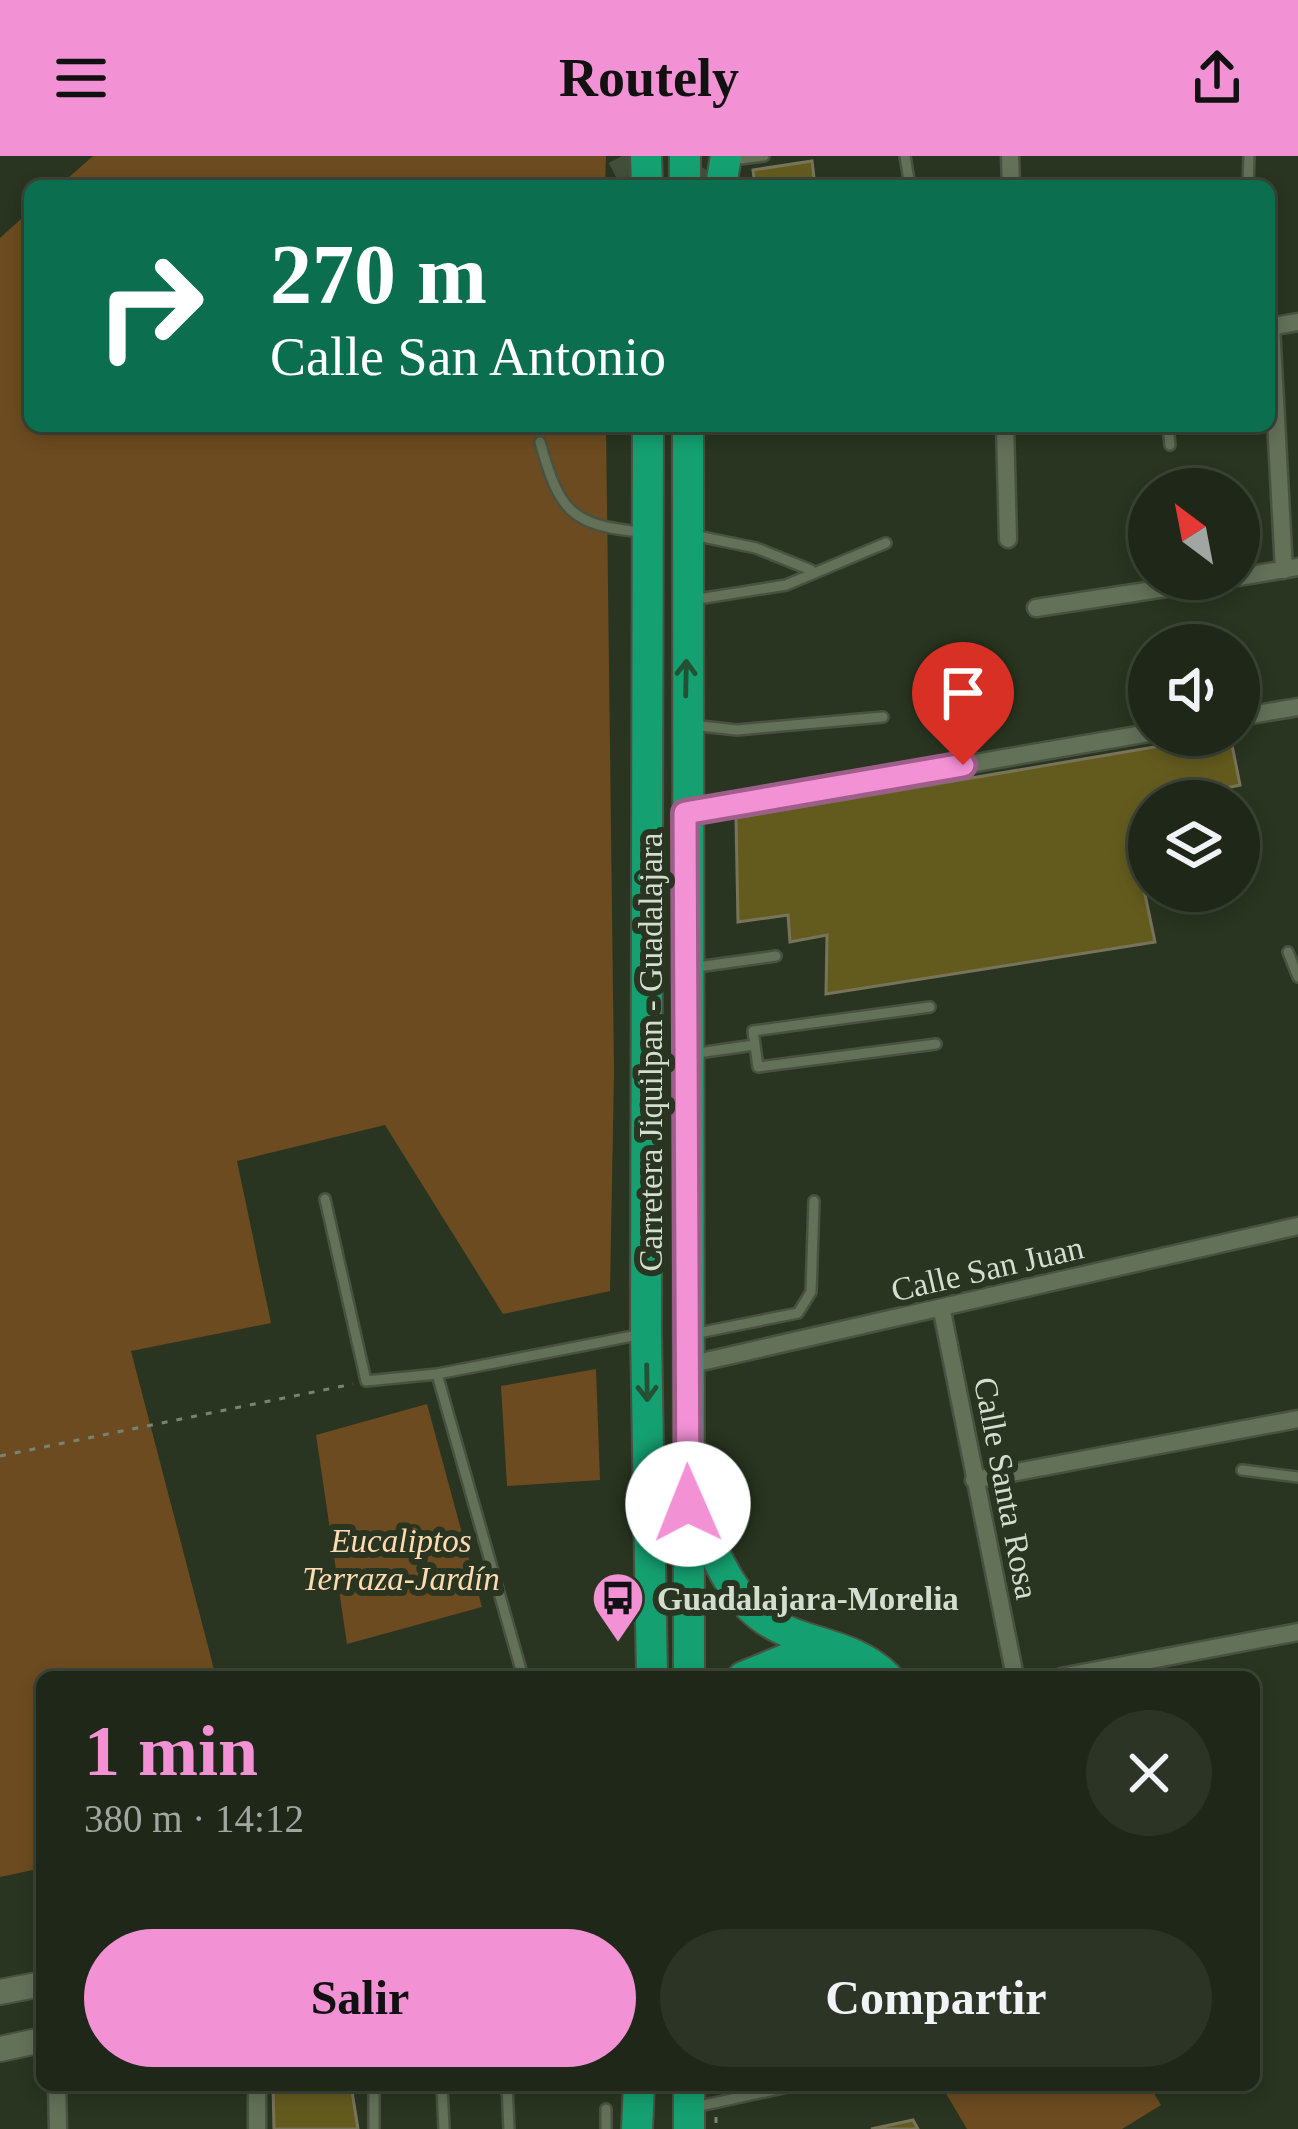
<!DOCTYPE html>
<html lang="es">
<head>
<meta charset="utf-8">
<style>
	:root { --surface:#1f2818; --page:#2c3425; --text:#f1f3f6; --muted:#a1a6a2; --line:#3c4437; --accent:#f391d5 }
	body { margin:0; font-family:"Times New Roman",serif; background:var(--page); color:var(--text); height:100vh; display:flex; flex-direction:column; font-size:45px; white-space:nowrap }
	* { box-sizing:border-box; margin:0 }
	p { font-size:39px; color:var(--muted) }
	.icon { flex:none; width:66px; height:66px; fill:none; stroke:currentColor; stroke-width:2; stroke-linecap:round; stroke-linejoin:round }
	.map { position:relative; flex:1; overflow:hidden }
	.side { position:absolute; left:36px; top:1515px; width:1224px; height:420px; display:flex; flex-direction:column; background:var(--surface); border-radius:18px; box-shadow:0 6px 18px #0003,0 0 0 3px var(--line) }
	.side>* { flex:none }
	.hud { position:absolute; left:24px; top:24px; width:1251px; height:252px; border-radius:18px; box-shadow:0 6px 18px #0003,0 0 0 3px var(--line); background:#0b6e4f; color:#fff; overflow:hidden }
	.needle { width:78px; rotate:328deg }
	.tools { position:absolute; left:1128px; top:312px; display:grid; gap:24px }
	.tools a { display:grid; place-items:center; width:132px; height:132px; border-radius:50%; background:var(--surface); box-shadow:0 6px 18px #0003,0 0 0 3px var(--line); font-size:60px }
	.pin { position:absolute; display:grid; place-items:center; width:102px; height:102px; color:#fff; margin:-123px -51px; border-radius:50% 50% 50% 0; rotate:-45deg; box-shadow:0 0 12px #0007 }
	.pin .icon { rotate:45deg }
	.me { position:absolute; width:132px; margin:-66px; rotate:359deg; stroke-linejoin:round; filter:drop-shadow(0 0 9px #0008) }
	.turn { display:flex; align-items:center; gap:42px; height:252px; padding:0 48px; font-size:54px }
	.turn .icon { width:156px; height:156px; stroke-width:2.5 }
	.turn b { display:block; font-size:84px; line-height:102px }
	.round { display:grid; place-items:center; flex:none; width:126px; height:126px; border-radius:63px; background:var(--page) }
	.headline { display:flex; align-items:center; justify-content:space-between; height:204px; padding:0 48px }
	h1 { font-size:72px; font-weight:800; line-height:90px; color:var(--accent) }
	.action { display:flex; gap:24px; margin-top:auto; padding:24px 48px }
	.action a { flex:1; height:138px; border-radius:72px; background:var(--accent); color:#111; font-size:48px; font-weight:800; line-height:138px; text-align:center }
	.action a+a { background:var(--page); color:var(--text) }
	header { display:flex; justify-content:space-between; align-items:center; height:156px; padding:0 48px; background:var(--accent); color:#111; font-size:54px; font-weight:800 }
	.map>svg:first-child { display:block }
	.green { fill:#6c4b20 }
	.building { fill:#635b1e; stroke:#777459; stroke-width:3 }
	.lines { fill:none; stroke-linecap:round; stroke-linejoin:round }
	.highway-tunnel { stroke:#434e3a; stroke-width:30; stroke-dasharray:30 15; stroke-linecap:butt }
	.lane-casing { stroke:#495241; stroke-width:14 }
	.street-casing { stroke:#495241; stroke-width:21 }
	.secondary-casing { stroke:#495241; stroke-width:28 }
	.highway-casing { stroke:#495241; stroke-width:34 }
	.path { stroke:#798371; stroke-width:3; stroke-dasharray:6 9; stroke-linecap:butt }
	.lane { stroke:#637159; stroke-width:9 }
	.street { stroke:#637159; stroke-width:16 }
	.secondary { stroke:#637159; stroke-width:24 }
	.highway { stroke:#14a070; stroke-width:30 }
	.oneway { stroke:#245034 }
	.route-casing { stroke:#9e5e8a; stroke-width:30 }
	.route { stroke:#f391d5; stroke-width:21 }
	.labels { text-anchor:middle; stroke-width:12; stroke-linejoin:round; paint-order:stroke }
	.street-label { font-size:33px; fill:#d5ddd0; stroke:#293520 }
	.park-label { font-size:33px; font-style:italic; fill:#ffdbb2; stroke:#293520 }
	.poi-label { font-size:33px; font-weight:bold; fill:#d5ddd0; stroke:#293520; text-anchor:start }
</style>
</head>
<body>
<header><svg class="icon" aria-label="menu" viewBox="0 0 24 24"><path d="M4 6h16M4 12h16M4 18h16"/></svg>Routely<svg class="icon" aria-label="share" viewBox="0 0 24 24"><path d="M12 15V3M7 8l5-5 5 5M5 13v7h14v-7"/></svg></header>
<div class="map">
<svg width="1298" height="1973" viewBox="0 0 1298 1973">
	<rect width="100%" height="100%" fill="#293520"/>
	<!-- green -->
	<path class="green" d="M93,0H606L605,30H59Z
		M30,55V270H606L614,916L610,1135L503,1158L385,969L237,1005L271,1167L131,1195L216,1521H42V1712L0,1721V82Z
		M596,1213L600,1324L507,1330L501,1230Z
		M427,1248L482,1451L347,1488L316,1279Z
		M941,1929H1149L1161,1949L1122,1973H967Z"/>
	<!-- building -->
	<path class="building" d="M812,5L815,30H755L753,14Z
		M1225,579H1230L1240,629L1226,632L1228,645H1149V723L1142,724L1155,786L826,838L827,779L790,786L788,759L738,766L736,662Z
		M273,1929H351L358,1973H274Z
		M525,1929H610V1933L525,1935Z
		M913,1964L918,1973H871Z"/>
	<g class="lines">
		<!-- highway-tunnel -->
		<path class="highway-tunnel" d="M622,0L633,21L651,30
			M679,30L694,21L707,0"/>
		<!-- lane casing -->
		<g class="lane-casing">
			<path id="lane" d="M905,0L910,30
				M732,4L764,0
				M1248,30L1249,0
				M1168,270L1170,289
				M540,286C559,353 569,370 643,376
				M693,379L756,392L811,414
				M692,444L786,429L886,387
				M691,569L737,574L883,561
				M1288,796L1298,821
				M697,811L776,800
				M930,851L753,875L758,911L936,888
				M691,898L754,889
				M325,1043L366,1225L437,1218L638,1179
				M693,1178L798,1157L811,1136L814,1045
				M437,1218L523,1521
				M1242,1314L1298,1321
				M1142,1521L1150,1505
				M442,1929L444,1973
				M507,1929L509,1973
				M695,1951L797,1929
				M374,1973V1929
				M606,1973V1953"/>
		</g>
		<!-- street casing -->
		<g class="street-casing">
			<path id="street" d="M1010,0L1011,30
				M1271,170L1284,414
				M1269,171L1298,166
				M1005,270L1008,383
				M1239,421L1298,411
				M1036,452L1224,423
				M1239,561L1298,551
				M685,657L1149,577
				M942,1155L1015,1521
				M688,1209L1298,1070
				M974,1324L1298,1263
				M1061,1521L1298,1476
				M57,1929L58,1973
				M257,1929V1973"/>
		</g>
		<!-- secondary casing -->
		<g class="secondary-casing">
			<path id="secondary" d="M0,1836L42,1828
				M0,1893L42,1884"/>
		</g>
		<!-- highway casing -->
		<g class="highway-casing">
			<path id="highway" d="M646,0L647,30
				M685,0V30
				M721,30L726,0
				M648,270L646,1178L652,1521
				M688,270L689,1521
				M692,1354C714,1390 724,1431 759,1459C798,1490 850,1484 887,1521
				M743,1521L794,1500L833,1504
				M637,1973L639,1929
				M689,1973V1929"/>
		</g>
		<!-- path -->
		<path class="path" d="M0,1300L353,1228
			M716,1961V1973"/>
		<!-- lane -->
		<use href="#lane" class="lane"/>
		<!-- street -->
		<use href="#street" class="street"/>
		<!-- secondary -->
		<use href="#secondary" class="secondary"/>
		<!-- highway -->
		<use href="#highway" class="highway"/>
	</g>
	<!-- one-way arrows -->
	<defs><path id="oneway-shaft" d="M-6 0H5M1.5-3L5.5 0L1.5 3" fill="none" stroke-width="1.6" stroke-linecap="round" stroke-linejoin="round" transform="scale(3)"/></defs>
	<g class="oneway">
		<use href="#oneway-shaft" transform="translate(686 522) rotate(-89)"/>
		<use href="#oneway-shaft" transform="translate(647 1227) rotate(89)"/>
	</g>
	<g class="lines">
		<!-- route casing -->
		<g class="route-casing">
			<path id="route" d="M688,1348L685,657L963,609"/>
		</g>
		<!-- route -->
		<use href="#route" class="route"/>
	</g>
	<!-- icons -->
	<defs>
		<g id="bus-pin" transform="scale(2.7)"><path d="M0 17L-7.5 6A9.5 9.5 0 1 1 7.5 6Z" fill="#f391d5" stroke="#293520"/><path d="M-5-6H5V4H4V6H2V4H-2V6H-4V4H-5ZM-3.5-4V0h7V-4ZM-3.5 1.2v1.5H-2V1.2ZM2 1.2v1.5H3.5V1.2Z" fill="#111"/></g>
	</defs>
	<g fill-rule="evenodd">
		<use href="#bus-pin" x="618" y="1442"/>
	</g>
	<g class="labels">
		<!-- street labels -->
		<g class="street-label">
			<text transform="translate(650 896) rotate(-90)" y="12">Carretera Jiquilpan - Guadalajara</text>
			<text transform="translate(987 1112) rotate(-13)" y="12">Calle San Juan</text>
			<text transform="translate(1007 1332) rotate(79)" y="12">Calle Santa Rosa</text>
		</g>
		<!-- park labels -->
		<g class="park-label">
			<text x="401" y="1396">Eucaliptos<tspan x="401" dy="38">Terraza-Jardín</tspan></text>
		</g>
		<!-- poi labels -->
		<g class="poi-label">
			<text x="657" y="1454">Guadalajara-Morelia</text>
		</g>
	</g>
</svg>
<div class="tools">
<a><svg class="needle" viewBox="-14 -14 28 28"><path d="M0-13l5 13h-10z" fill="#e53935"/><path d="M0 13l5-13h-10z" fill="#a1a6a2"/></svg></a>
<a><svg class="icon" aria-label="sound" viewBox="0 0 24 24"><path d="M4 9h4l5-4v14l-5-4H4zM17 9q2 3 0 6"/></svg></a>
<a><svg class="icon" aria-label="layers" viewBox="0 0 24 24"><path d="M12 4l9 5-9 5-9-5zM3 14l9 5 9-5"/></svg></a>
</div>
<div class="pin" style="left:963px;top:609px;background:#d93025"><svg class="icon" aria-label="arrive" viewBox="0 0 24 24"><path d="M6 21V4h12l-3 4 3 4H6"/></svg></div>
<svg class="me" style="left:688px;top:1348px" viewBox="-20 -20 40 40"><circle r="19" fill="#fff"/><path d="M0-13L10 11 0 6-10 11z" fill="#f391d5"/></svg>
<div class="hud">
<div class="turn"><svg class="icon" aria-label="right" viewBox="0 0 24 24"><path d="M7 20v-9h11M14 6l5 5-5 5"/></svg><div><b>270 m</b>Calle San Antonio</div></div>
</div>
<section class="side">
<div class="headline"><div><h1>1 min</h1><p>380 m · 14:12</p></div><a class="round"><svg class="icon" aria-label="close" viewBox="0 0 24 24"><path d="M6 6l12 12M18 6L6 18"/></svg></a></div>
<div class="action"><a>Salir</a><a>Compartir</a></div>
</section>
</div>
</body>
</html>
